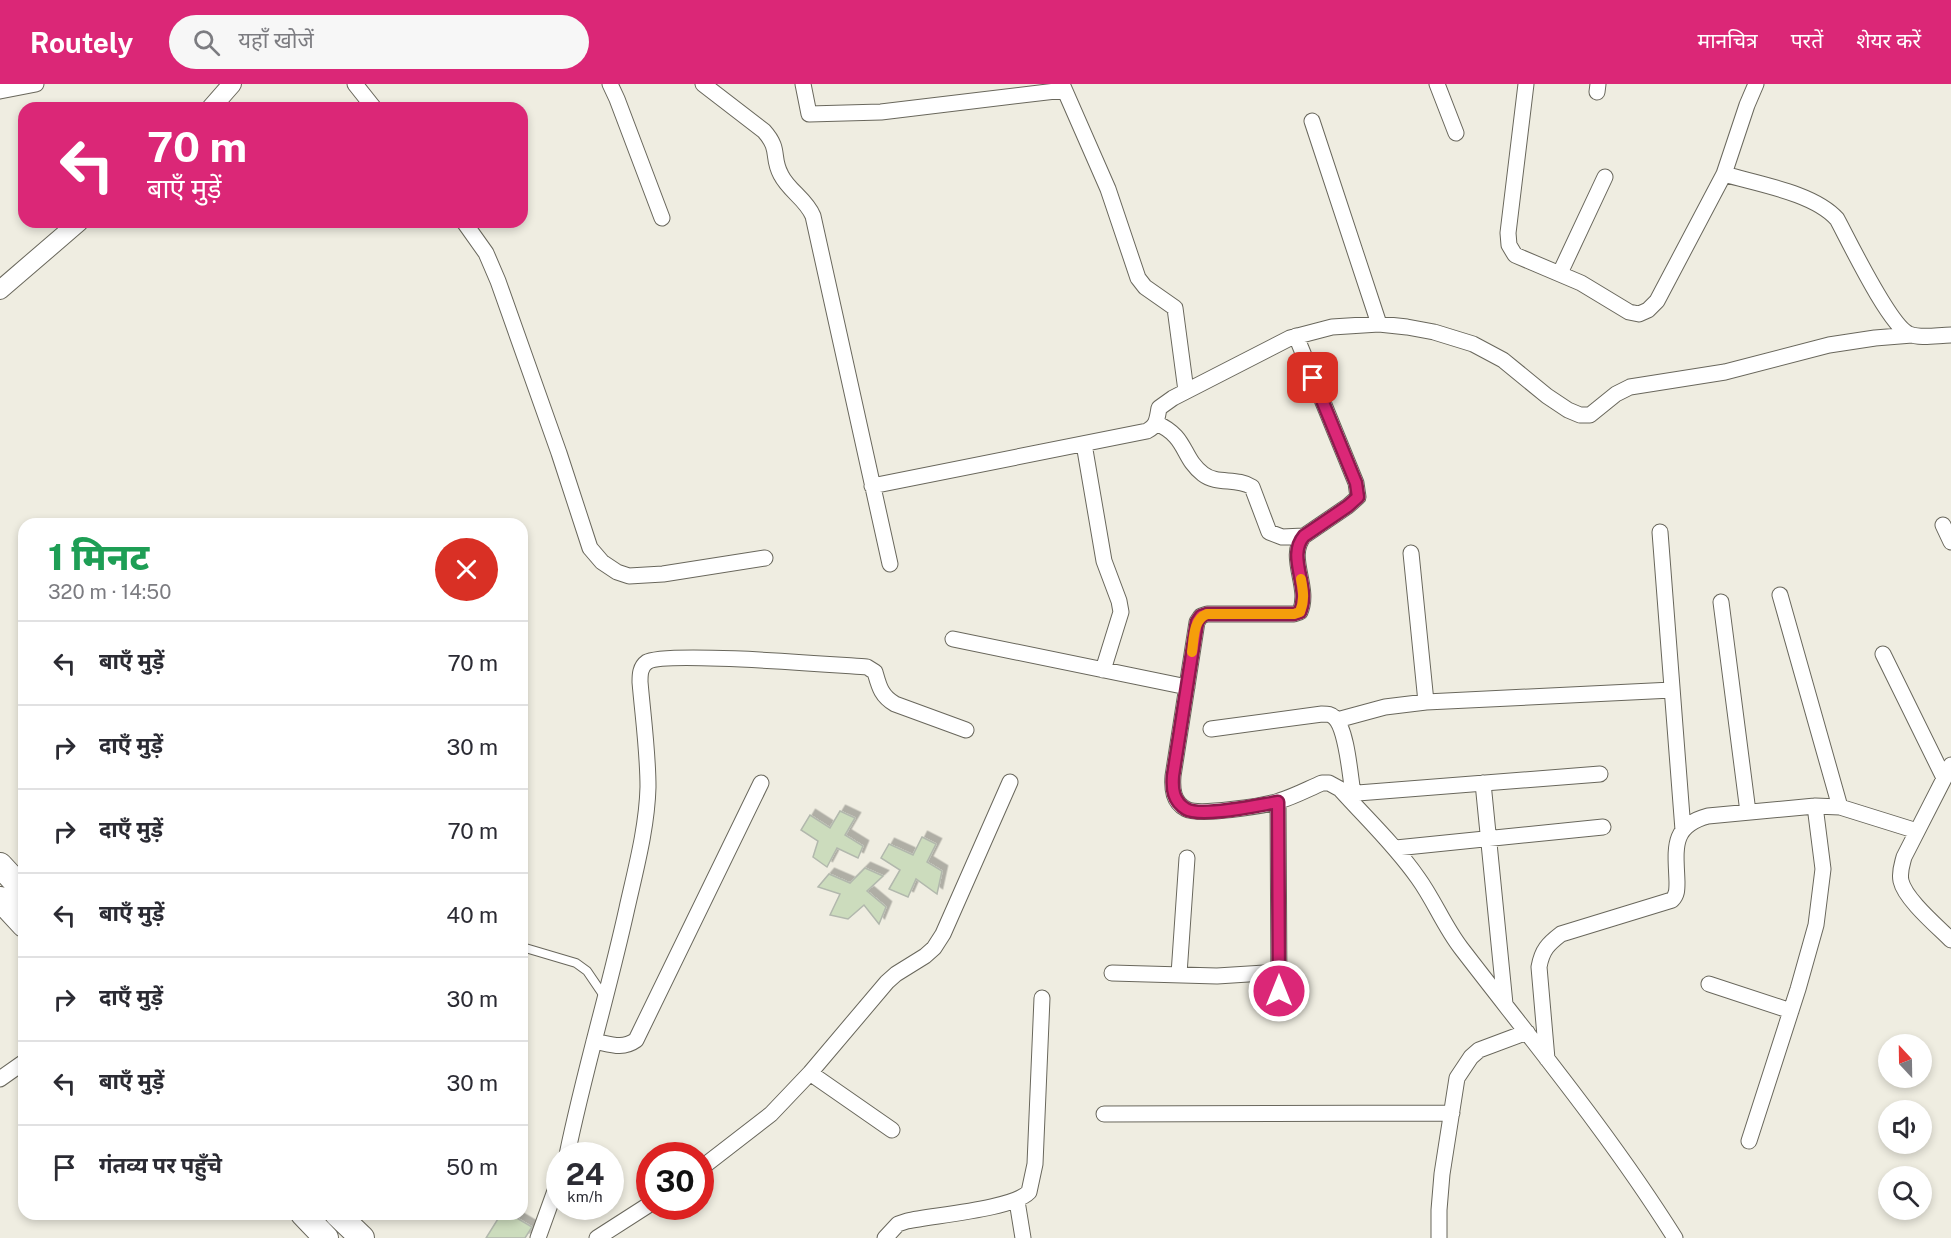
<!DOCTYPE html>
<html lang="hi">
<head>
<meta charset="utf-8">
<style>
	:root { --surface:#fff; --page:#f7f7f7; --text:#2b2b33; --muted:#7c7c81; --line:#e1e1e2; --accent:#db2777 }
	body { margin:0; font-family:"Public Sans","Noto Sans Devanagari",sans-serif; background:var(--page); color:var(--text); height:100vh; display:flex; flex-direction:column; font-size:22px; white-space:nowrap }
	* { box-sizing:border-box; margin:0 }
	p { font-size:20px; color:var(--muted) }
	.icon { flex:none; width:33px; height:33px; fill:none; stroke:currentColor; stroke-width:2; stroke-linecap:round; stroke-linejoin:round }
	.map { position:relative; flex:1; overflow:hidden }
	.details { position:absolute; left:18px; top:434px; width:510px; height:702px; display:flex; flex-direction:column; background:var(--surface); border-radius:18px; box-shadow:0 3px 9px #0003 }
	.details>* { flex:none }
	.banner { position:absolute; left:18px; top:18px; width:510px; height:126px; border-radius:18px; box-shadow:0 3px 9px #0003; background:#db2777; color:#fff; overflow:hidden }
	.needle { width:39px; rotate:338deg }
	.tools { position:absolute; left:1878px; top:950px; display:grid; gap:12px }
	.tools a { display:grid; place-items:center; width:54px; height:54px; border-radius:50%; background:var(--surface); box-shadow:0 3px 9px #0003; font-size:30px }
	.speed { position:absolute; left:546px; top:1058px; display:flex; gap:12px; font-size:30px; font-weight:700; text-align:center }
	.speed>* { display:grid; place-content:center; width:78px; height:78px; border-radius:50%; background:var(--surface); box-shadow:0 3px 9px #0003; line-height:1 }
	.speed small { font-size:15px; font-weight:400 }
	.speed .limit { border:9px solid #d22; background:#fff; color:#111 }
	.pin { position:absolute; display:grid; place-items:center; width:51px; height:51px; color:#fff; margin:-26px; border-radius:12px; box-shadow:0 3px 9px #0006 }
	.me { position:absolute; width:66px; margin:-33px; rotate:0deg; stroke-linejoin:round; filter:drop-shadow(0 0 4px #0008) }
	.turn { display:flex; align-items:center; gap:21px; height:126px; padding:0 30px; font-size:27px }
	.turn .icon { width:78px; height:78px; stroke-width:2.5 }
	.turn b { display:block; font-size:42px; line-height:51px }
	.round { display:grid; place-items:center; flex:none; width:63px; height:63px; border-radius:32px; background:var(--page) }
	.overview { display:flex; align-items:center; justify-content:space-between; height:102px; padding:0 30px }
	h1 { font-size:36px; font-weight:800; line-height:45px; color:#1e9e55 }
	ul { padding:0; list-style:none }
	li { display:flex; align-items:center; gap:18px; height:84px; padding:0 30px; border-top:2px solid var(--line) }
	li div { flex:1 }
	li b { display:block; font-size:22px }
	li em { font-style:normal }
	header { display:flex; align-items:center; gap:36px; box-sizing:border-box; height:84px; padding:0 30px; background:var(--accent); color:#fff }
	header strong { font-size:28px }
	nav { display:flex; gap:33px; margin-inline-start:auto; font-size:21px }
	.search { width:420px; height:54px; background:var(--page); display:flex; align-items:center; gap:15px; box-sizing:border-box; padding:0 21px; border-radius:33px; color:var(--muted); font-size:22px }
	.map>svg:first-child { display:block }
	.building { fill:#ccdcbd; stroke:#b2b8ad; stroke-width:1.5; filter:url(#shadow) }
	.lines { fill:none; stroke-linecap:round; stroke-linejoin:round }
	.service-casing { stroke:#69675c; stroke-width:10 }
	.minor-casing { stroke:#69675c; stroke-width:17 }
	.tertiary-casing { stroke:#69675c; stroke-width:20 }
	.primary-casing { stroke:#69675c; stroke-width:26 }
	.service { stroke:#fff; stroke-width:8 }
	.minor { stroke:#fff; stroke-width:15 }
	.tertiary { stroke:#fff; stroke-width:18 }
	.primary { stroke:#fff; stroke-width:24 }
	.route-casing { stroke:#8e194d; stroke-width:15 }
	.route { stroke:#db2777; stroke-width:10 }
	.slow { stroke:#f59e0b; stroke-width:10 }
</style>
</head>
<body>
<header>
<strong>Routely</strong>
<div class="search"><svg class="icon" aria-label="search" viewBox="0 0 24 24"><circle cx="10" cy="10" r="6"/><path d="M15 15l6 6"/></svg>यहाँ खोजें</div>
<nav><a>मानचित्र</a><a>परतें</a><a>शेयर करें</a></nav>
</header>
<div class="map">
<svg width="1951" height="1154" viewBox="0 0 1951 1154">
	<defs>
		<filter id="shadow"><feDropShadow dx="5.5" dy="-5.5" stdDeviation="0" flood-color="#0004"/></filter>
	</defs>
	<rect width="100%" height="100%" fill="#efede1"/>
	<!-- building -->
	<path class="building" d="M840,727L855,734L845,751L863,762L858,774L837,764L827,783L813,773L818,757L801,746L810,731L830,744Z
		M922,753L936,760L927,778L942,787L937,810L916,795L908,813L889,805L900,786L881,774L889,760L913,771Z
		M865,784L883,792L867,807L886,823L879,840L864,821L848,835L830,831L840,810L818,803L829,790L850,799Z
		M501,1130H510L532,1143L525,1154H486Z"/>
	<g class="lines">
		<!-- service casing -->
		<g class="service-casing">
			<path id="service" d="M522,863L576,879L587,887L604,912"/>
		</g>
		<!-- minor casing -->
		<g class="minor-casing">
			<path id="minor" d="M355,0L374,24
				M610,0L617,15L662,134
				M703,0L764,47C781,66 771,73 781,91C789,107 806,115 813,132L890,480
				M803,0L809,30L881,28L1064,6
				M1062,0L1108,105L1138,194L1145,203L1175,224L1186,307
				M1437,0L1456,49
				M1526,0L1508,149L1509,161L1515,171L1581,199L1629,228L1639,230L1648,226L1657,217L1724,90L1747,21L1756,0
				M0,7L36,0
				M1597,8L1598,0
				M1312,37L1379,240
				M1724,90C1758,100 1814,109 1837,135C1849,157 1889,241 1909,250C1921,255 1938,251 1951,251
				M464,138L486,169L498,197L559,369L590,464L602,478L617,488L629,492L663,490L765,474
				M1560,189L1605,93
				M1296,252L1356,399L1358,413L1348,422L1304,452C1286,473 1311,503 1300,528L1294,530H1207L1201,532L1197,538L1173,692C1172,705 1173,718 1186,725C1199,732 1263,722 1279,717C1293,713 1308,705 1322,699H1329L1340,705C1366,734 1395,761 1418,794C1434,816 1444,842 1461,864C1534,959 1611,1052 1675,1154
				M1156,339C1188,353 1181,373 1203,390C1217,401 1237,393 1252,403L1269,448L1282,453L1304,452
				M1084,360L1104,477L1119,517L1121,528L1103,586
				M872,402L1147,347C1157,342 1157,335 1159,324L1173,314L1290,254L1332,243L1379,240L1407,243L1434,248L1473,260L1503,276L1547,312L1568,326L1580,331H1590L1616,310L1630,303L1725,288L1829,261L1875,254L1912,251
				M1943,441L1951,458
				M1660,448L1683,746
				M1411,469L1426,618
				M1780,511L1840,723
				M1721,518L1748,728
				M953,555L1187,603
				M1883,570L1944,694
				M1337,636L1385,623L1426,618L1672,606
				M1211,645L1322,630C1328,630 1331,630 1335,634C1347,646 1350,692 1353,709
				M1951,681L1904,773C1902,781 1899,788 1901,797C1905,815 1937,842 1951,856
				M1483,699L1505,920
				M1345,710L1600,690
				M1278,718L1279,907
				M1396,764L1603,743
				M1112,889L1217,892L1279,888
				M1179,890L1187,774
				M1709,900L1791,927
				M594,957C610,960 622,966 636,956L761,699
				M1547,975L1539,883C1542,866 1548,860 1561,850L1672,816C1677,811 1677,806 1677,798C1676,766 1670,742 1708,732L1815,722L1840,723L1917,747
				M810,989L892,1046
				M0,995L24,978
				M1104,1030L1452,1029
				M1749,1057L1798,905L1816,841L1823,785L1815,722
				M567,1071C584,988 609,906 627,824C636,784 647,743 648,703C648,668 643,633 640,598C640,591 640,583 647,578C664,567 836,581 867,583L875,588C879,602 881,612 895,620L966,646
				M700,1085L771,1030L810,989L887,898L896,890L925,872L934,864L943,850L1010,698
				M1017,1117L1023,1154
				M538,1154L560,1093
				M597,1154L650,1120
				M885,1154L898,1140L907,1137C935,1131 1013,1125 1029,1108L1035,1080L1042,914
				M1439,1154V1126L1442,1090L1457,994L1471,973L1479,966L1527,948"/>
		</g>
		<!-- tertiary casing -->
		<g class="tertiary-casing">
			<path id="tertiary" d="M211,24L232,0
				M0,206L79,138"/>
		</g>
		<!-- primary casing -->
		<g class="primary-casing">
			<path id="primary" d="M0,781L24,807
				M0,815L24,841
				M303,1130L326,1154
				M337,1130L362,1154"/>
		</g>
		<!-- service -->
		<use href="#service" class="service"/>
		<!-- minor -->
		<use href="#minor" class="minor"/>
		<!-- tertiary -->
		<use href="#tertiary" class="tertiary"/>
		<!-- primary -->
		<use href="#primary" class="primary"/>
	</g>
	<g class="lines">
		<!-- route casing -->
		<g class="route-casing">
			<path id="route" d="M1279,907L1278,718C1259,721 1201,734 1186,725C1173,717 1172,705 1173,692L1197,538L1201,532L1207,530H1294L1300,528C1311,503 1286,473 1304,452L1348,422L1358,413L1356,399L1313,294"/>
		</g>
		<!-- route -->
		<use href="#route" class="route"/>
		<!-- slow -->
		<path class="slow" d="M1192,568C1194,555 1193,535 1207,530H1294L1300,528C1305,516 1303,507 1301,495"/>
	</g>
</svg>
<div class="tools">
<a><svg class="needle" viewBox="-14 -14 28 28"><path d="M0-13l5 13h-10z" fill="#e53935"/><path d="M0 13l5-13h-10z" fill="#7c7c81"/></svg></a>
<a><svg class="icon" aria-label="sound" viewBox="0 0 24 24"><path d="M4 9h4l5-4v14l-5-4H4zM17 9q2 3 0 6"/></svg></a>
<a><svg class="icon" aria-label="search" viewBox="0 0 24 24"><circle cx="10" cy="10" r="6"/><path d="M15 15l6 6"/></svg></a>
</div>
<div class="speed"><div>24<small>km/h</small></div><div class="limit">30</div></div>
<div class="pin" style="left:1313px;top:294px;background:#d93025"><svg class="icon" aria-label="arrive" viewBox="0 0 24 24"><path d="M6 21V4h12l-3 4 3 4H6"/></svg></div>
<svg class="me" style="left:1279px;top:907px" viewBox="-20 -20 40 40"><circle r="17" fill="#db2777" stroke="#fff" stroke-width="3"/><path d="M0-11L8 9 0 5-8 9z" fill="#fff"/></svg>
<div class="banner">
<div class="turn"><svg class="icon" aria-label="left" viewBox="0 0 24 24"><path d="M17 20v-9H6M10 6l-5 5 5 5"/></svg><div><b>70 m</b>बाएँ मुड़ें</div></div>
</div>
<section class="details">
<div class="overview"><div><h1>1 मिनट</h1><p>320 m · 14:50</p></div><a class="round" style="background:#d93025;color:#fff"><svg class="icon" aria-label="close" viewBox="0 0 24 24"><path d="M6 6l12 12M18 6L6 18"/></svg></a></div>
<ul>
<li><svg class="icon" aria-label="left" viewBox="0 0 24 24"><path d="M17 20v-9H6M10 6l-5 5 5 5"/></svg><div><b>बाएँ मुड़ें</b></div><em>70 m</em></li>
<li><svg class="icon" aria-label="right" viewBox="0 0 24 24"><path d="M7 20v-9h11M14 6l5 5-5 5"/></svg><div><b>दाएँ मुड़ें</b></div><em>30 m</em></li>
<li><svg class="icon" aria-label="right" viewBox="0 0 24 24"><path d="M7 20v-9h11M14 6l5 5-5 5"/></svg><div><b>दाएँ मुड़ें</b></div><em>70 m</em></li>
<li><svg class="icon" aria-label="left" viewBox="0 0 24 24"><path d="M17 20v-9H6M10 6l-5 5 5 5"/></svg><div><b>बाएँ मुड़ें</b></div><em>40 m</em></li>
<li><svg class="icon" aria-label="right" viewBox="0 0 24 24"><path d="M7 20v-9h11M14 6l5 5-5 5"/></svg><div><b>दाएँ मुड़ें</b></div><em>30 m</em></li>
<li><svg class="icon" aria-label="left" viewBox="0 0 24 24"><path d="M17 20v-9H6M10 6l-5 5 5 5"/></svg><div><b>बाएँ मुड़ें</b></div><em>30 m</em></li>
<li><svg class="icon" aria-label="arrive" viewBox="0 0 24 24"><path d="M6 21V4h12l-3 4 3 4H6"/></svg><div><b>गंतव्य पर पहुँचे</b></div><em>50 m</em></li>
</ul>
</section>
</div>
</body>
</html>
